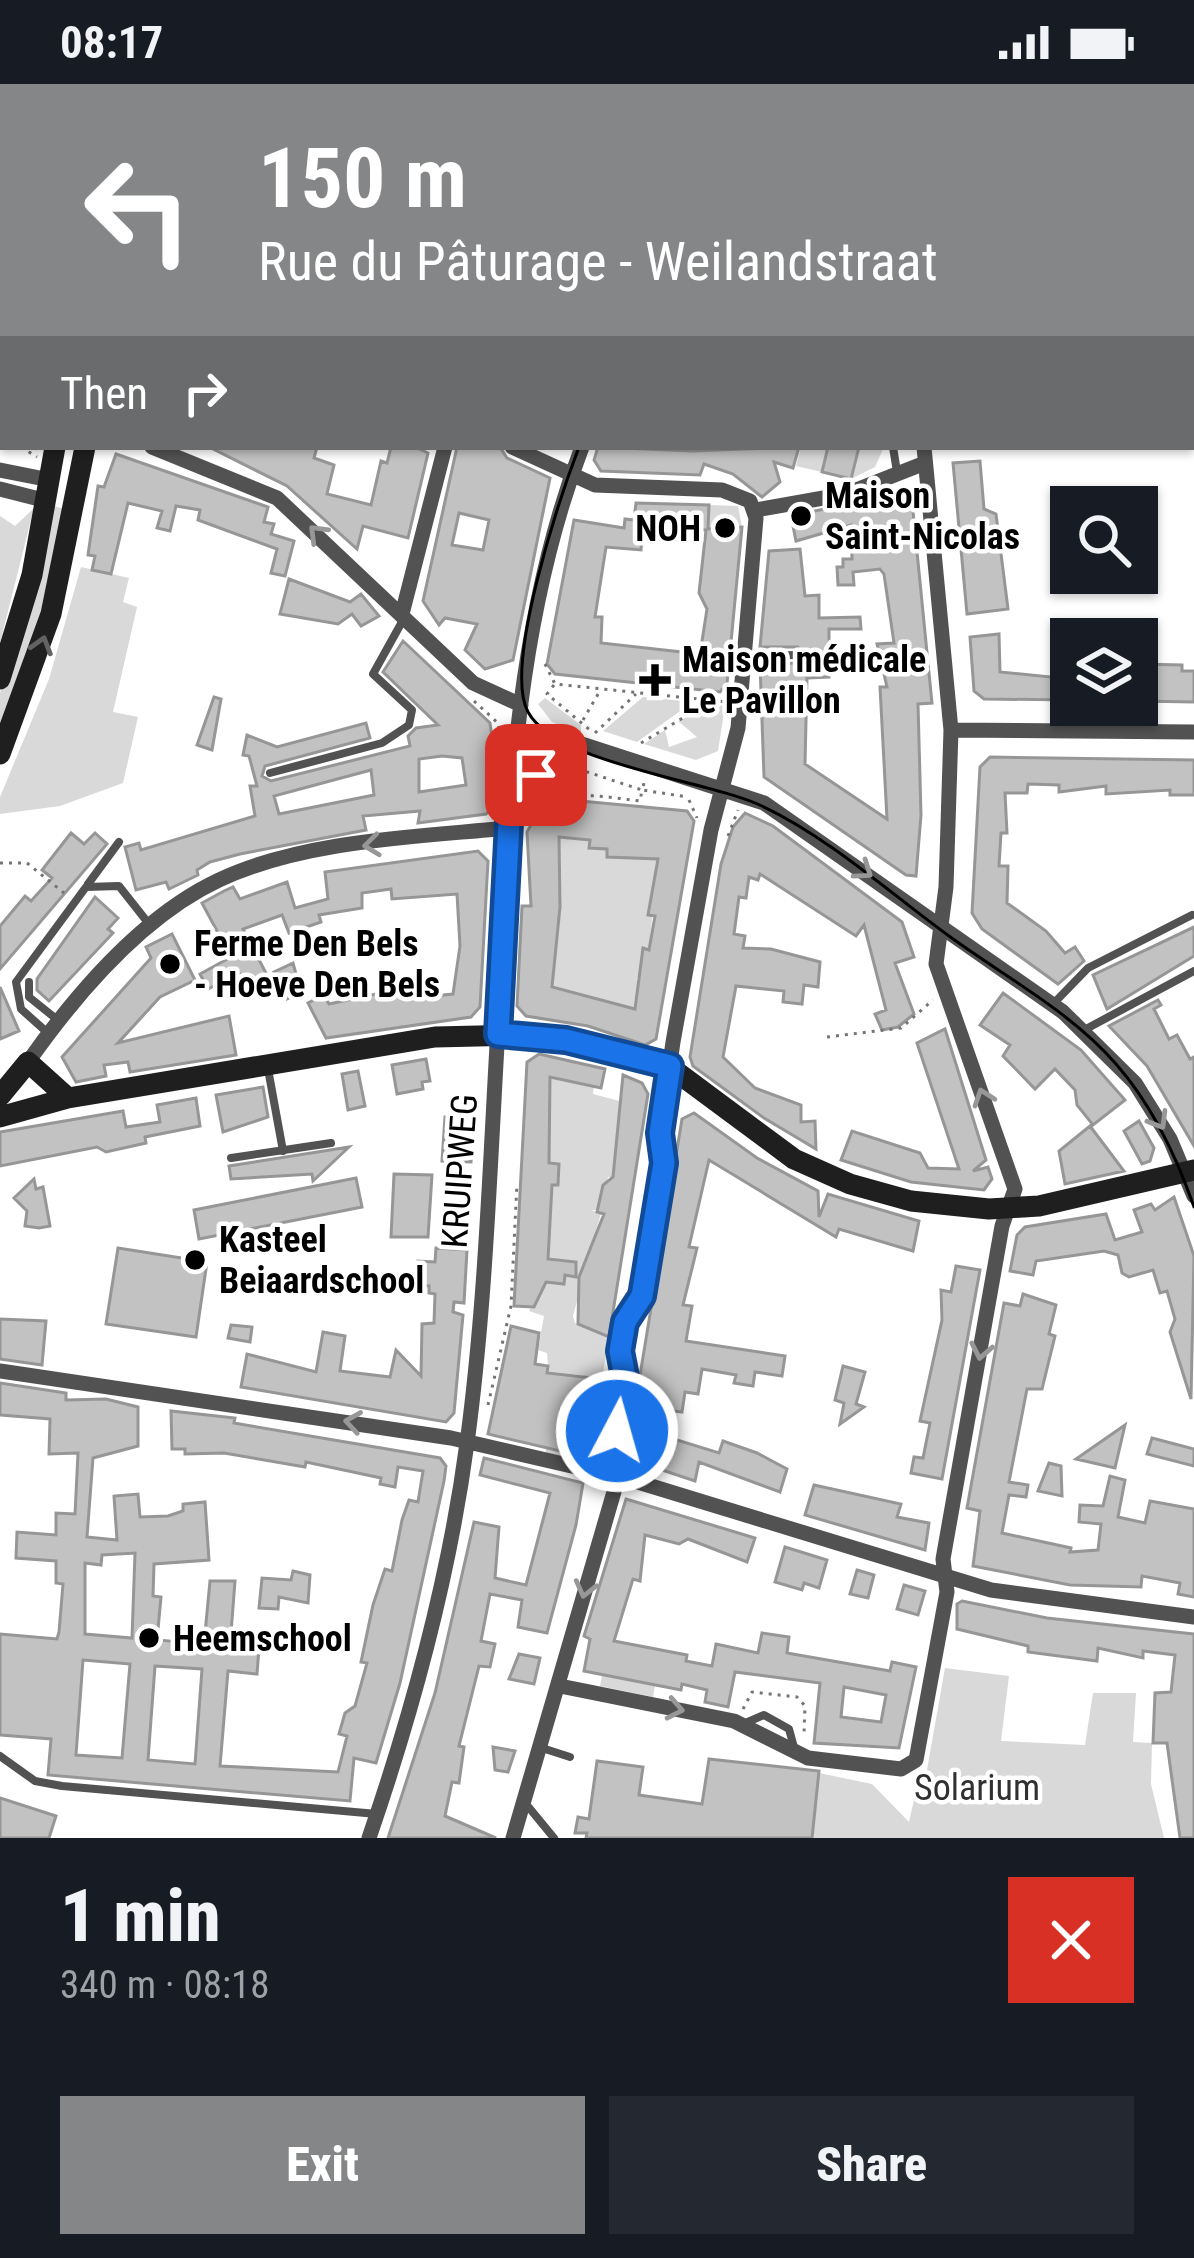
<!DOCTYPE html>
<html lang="en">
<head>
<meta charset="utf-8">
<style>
	:root { --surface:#171b24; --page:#242831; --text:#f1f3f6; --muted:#9ea1a6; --accent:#858687 }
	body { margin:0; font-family:"Roboto Condensed",sans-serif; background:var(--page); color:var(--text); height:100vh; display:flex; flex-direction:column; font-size:45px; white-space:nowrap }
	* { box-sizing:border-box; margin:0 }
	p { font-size:39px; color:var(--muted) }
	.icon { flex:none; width:66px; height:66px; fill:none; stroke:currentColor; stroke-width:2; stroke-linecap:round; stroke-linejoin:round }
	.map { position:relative; height:1754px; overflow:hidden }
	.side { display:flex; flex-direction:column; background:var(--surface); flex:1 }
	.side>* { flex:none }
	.guide { position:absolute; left:0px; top:0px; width:1194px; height:366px; box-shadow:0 3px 9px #0004; background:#858687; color:#fff; overflow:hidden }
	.fabs { position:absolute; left:1050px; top:402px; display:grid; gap:24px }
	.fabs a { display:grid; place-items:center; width:108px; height:108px; border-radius:0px; background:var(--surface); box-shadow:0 3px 9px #0004; font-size:60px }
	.pin { position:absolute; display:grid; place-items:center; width:102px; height:102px; color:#fff; margin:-51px; border-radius:24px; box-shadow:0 6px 18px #0006 }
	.me { position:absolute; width:132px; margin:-66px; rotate:6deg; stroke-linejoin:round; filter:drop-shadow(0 0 9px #0008) }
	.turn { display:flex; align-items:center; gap:42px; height:252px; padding:0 60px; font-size:54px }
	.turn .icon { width:156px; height:156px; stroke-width:2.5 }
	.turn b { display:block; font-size:84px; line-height:102px }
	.then { display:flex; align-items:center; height:114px; padding:0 60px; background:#0003; gap:24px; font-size:45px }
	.round { display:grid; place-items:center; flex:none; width:126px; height:126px; border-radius:0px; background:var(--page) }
	.head { display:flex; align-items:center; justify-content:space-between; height:204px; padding:0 60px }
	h1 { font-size:72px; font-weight:800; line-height:90px }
	.primary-button { display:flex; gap:24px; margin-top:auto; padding:24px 60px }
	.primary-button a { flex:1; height:138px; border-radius:0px; background:var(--accent); color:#fff; font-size:48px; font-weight:800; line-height:138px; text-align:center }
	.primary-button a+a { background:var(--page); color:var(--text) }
	.status { display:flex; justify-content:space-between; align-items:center; height:84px; padding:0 60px; background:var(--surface); direction:ltr }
	.status svg { height:33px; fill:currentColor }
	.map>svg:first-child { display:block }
	.green { fill:#d9d9d9 }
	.building { fill:#c2c2c2; stroke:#969696; stroke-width:3; fill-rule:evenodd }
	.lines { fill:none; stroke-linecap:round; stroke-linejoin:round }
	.path { stroke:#747474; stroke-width:3; stroke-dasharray:3 6; stroke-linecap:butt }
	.lane { stroke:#525252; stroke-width:8 }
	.street { stroke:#525252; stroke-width:15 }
	.secondary { stroke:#1f1f1f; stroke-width:21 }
	.tram { stroke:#000; stroke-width:3 }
	.oneway { stroke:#979797 }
	.oneway2 { stroke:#626262 }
	.route-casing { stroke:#114b97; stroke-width:30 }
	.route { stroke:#1a73e8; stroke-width:21 }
	.poi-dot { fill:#000; stroke:#fff; stroke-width:4.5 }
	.labels { text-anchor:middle; stroke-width:9; stroke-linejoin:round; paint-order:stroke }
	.poi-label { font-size:36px; font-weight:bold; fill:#000; stroke:#fff; text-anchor:start }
	.street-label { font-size:36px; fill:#000; stroke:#fff }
	.park-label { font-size:36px; fill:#303030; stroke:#fff }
</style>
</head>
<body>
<div class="status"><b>08:17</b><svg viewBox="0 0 49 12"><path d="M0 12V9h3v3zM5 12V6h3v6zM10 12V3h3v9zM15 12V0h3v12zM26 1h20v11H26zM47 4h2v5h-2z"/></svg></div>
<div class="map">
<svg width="1194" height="1754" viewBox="0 0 1194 1754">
	<rect width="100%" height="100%" fill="#fff"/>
	<!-- green -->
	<path class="green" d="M114,0H548L119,3Z
		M0,48L3,56V312L0,309Z
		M801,363H828L822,388L796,382Z
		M859,363H884L875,383L851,395Z
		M709,421L738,422L742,443L708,445Z
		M54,422L65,425L42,538L0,653V609Z
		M34,424L0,559V432L15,442Z
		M81,483L129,494L123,518L137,523L113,628L138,633L123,699L60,722L0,730V713L49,595Z
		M643,613L693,618L637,658L603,647Z
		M545,614L581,641V651L552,638L538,620Z
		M714,621L725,622L718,667L696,676L644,660L665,646L669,663L697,653L678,637Z
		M547,746L604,757L608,773L641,774L673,761L657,782L649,865H643L642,890L636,895L641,897L637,936L613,919L557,912L542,897L560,766Z
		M550,993L594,1002L593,1010L623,1018L613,1093H608L599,1126H591L601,1129L573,1232L575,1239L609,1253L602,1295L573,1290L561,1372L546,1370L548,1283L547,1269L538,1266L544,1232L529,1227L547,1197L541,1101H558L559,1080L549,1079L545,1066L550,1065Z
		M945,1584L1009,1592L1001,1657L1085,1661L1093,1609H1136L1133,1658L1152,1659L1151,1700L1164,1754H812L819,1689L872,1700L909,1738L918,1698L925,1697Z
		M602,1591L655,1602L653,1613L600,1602Z"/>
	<!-- building -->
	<path class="building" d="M209,363H317L314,374L334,381L327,410L371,421L381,377L387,379L391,363H415L428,369L408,454L363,442L357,465L287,402Z
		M457,363H500L507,374L550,394L513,576L485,585L465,566L477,540L445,534L439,541L423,517ZM459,429L489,436L483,466L452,461Z
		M598,363L692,367L799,363L793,384L774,378L780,398L762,413L733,390L704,380L700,391L601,387L594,376Z
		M828,363H859L851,395L822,388Z
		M116,370L268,423L264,438L274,440L271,450L294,457L285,492L271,489L277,465L198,436L200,426L176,422L170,447L157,444L162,427L128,419L111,490L92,486L95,472L88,471L98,402L104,403Z
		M980,377L984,425L996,430L1008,525L967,530L953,379Z
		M911,407L932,619L918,620L921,731L916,792L906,791L764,693L760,580L797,579L805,574L798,563H760L769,467L800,465L805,512L819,511V534L860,533L861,545H829V593L807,594L805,680L887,735L880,603H887L877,560L894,559L884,490L880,485L853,488L854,501H838L837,483H843V475H852L851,441L796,457L791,432Z
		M636,419L709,421L708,445L742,443L727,600L720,608L555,590L547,580L574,436L624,444L625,435L634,436ZM677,445L706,446L699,509L707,525L700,570L601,559L602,533H595L606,463L641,466L642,454H676Z
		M289,495L350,518L361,510L379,532L361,542L352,530L338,540L280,530Z
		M999,550L1000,588L1071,595V616L984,615L974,607L970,553Z
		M403,557L490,639L494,668L491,725L486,730L418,739L420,727L363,732L366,746L240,770L210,778L197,786L198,791L169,805L166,798L136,806L125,763L139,759L141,766L255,732L250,702H257L249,672L243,671L247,651L277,663L366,639L370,654L265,682L262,692L271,697L410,662L408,652L416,644L438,641L383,588ZM442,672L462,674L466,701L419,708V675ZM371,686L374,711L279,730L274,712Z
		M1137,580L1182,581V587H1194V618L1137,617Z
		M214,613L221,615L212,666L197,661Z
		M990,673L1194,676V711H1170V706L1106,710V702L1059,708V701L1028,700L1027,709H1005L1007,749H1001L999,782H1008L1007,819L1046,847L1065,869L1075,863L1084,877L1058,900L982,845L972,829L980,683Z
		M559,715L687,727L694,737L656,955L645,961L588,942L526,932L517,922L522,822H531L527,748L540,725ZM559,753L590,756L589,764L607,765V773L658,775L648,831L655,832L649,866L643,864L635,925L552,903L560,823Z
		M745,729L773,742L902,838L914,873L895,879L914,930L898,943L882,946L875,930L886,926L864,841L856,852L760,790L758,796L749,793L746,814L739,813L734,850L745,852L743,864L771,865L820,878L818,903L804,901L802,920L783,918L784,907L736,902L723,973L755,1004L801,1021V1038L815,1037L816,1065L764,1034L693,982L690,973L721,780L733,743Z
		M71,749L84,760L95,749L107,760L0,885V842L25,812L31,817L52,794L42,786Z
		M478,767L488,777L480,923L471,933L326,954L308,919L324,911L329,920L399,905H415L423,913L453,910L460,862L457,810L392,815L391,805L362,809V824L319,831L321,838L289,849L282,831L243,845L267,891L247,901L239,889L208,905L200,890L231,873L202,819L224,807L233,803L240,815L287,798L295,824L328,815L325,788Z
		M95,813L118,834L108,845L113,849L49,917L37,906V895Z
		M1194,843V872L1107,925L1093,891Z
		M172,850L195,896L160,913L118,959L229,932L236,971L130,988L128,978L104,981L106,992L76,998L62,973L151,874L146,863Z
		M293,879L301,908L287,915L274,888Z
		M0,903L19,947L0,955Z
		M1003,909L1081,966L1125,1016L1093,1041L1077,1021L1075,1006L1055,985L1035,1005L1003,972L1010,961L980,941Z
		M1158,916L1161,921L1154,925L1169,955L1177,951L1190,975L1194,973V1062L1147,982L1109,942Z
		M945,945L986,1076L973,1087L988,1083L992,1095L984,1106L911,1098L841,1076L852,1047L920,1069L928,1084L959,1085L917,959Z
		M539,970L605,985L601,1004L550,993L549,1079L559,1080L558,1101H552L548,1175L576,1178V1193L565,1191L564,1200L546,1198L534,1223L514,1222L527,978Z
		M426,975L430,997L422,998L423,1005L397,1010L392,981Z
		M358,987L365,1022L348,1026L342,990Z
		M623,991L642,999L648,1010L609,1253L578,1240L579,1193L604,1130L597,1128L603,1101L613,1093Z
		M263,1003L268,1033L223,1048L216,1011Z
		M196,1014L200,1042L145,1053L146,1059L106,1068L97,1063L0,1082V1048L123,1027L126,1043L160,1038L157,1021Z
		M694,1029L757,1074L818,1107L819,1133L828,1110L919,1137L913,1167L839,1145L836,1153L709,1076L689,1163L697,1164L683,1221L692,1222L686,1257L785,1272L782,1292L755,1288L753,1302L734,1299L736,1291L702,1285L698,1310L685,1308L682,1328L635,1322L682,1035Z
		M445,1033L474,1035L471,1078L442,1077Z
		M1139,1037L1154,1064L1150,1077L1142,1080L1124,1047Z
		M1090,1042L1124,1087L1065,1100L1059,1067Z
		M349,1063L313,1097L312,1090L231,1095L229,1082Z
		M394,1090L432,1091L428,1153H391Z
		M356,1094L362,1123L199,1155L194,1126Z
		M34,1095L36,1105L43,1103L50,1142L39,1144L25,1142L27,1127L14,1114Z
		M1174,1113L1194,1172L1191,1315L1170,1248L1175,1235L1167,1207L1160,1209L1153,1186L1129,1193L1122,1189L1118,1171L1104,1167L1036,1177L1033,1191L1010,1187L1017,1151L1025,1143L1106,1130L1115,1156L1142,1148L1134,1126L1151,1120L1155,1126Z
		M118,1164L207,1178L196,1253L106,1240Z
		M436,1164L467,1166L464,1219L454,1218L453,1228L463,1231L454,1329L446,1338L241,1303L247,1270L316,1288L323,1248L345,1252L340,1287L390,1293L396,1266L421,1292L422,1240L434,1239L435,1210L429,1209V1202L417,1201L418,1177L435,1178Z
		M956,1182L980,1186L942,1395L911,1389L914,1373L923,1374L930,1339L920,1337L942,1236L941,1206L951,1208Z
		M1023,1210L1056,1221L1049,1250L1055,1252L1042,1305H1027L1009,1398L1028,1401L1026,1413L1009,1411L1002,1449L1071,1464L1070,1468L1098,1466L1101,1440L1079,1438L1080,1421L1103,1422L1110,1392L1125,1396L1118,1433L1145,1439L1150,1417L1194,1425V1513L1178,1510L1180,1499L1142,1492L1141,1503L1070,1501L973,1482L980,1427L967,1424L1004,1219L1020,1222Z
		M0,1235L46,1237L42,1281L0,1275Z
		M231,1241L252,1243L250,1258L228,1254Z
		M511,1242L539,1249L535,1280L548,1282L547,1289L602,1295L590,1374L488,1350Z
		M843,1282L865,1288L856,1320L864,1323L840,1340L844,1319L835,1316Z
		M0,1299L66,1309V1316L106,1315L138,1323V1362L93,1374L87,1453L117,1456L114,1412L138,1410L140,1433L168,1432L183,1427V1420L205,1418L209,1476L154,1480L153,1512L161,1513L157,1556L204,1560L210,1497H235L230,1562L259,1564L257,1590L228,1587L220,1682L338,1688L347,1652L339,1650L345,1629L355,1622L367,1579L361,1578L373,1521L385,1485L392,1487L402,1436L409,1416L418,1418L423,1387L398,1383L395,1403L380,1400L381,1394L306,1378L305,1383L224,1369L185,1370V1365H172L171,1327L235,1334L234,1339L440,1374L446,1382L444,1397L400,1599L376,1679L354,1674L350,1717L48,1691L51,1655L0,1651V1550L57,1555L59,1548L63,1500L56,1499V1477L16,1474L17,1448L56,1451V1429L75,1430L78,1369L49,1370L50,1335L0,1331ZM135,1469L132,1554L85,1550V1479L101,1481L102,1471ZM83,1576L130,1580L122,1674L76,1671ZM155,1582L202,1585L195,1680L148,1676Z
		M1125,1341L1115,1384L1076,1375Z
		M664,1352L719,1369L723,1357L757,1369L787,1385L780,1408L699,1378L695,1397L659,1385Z
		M1152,1354L1194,1365V1382L1147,1370Z
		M484,1374L583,1399L576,1441L547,1549L518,1543L522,1516L490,1510L481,1557L495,1560L490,1583L479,1582L459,1662L464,1663L459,1699L452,1698L445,1732L496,1754H388L435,1609L474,1438L499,1443L495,1494L526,1501L550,1409L480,1391Z
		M1049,1379L1061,1382L1062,1412L1038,1407Z
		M814,1401L901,1420L897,1433L929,1439L925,1466L805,1431Z
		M626,1415L755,1454L747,1478L688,1455L679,1460L645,1451L640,1497L633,1495L614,1557L687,1571L686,1577L712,1582L716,1560L758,1569L762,1549L789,1553L787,1569L890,1587L892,1578L916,1583L899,1664L814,1659L820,1599L735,1588L728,1623L705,1618L707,1606L682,1600L681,1606L584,1587L590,1555L584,1552ZM844,1603L886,1611L881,1638L841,1633Z
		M785,1463L827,1476L819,1504L804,1499L802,1506L775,1498Z
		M857,1486L874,1491L868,1514L850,1510Z
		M293,1487L310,1491L308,1519L279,1513L278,1525L259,1524L262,1494L291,1496Z
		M904,1501L925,1507L918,1531L897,1525Z
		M962,1517L1047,1534L1194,1550V1754H1180L1167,1659H1153L1155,1609L1171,1608L1175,1571L1143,1567V1574L1098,1564L1097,1577L1028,1568V1562L957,1545V1520Z
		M519,1570L540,1574L534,1600L509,1595Z
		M493,1663L515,1667L508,1688L495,1686Z
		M709,1675L819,1687L812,1754H586L587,1749H575L578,1733L589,1735L597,1677L643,1683L639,1711L702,1720Z
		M0,1714L56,1732L49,1754H0Z"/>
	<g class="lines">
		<!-- path -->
		<path class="path" d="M278,0L279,3
			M0,317L3,321
			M21,363L37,373
			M545,580L555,600L727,618
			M554,601L547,610L590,646
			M474,617L499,640L496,693
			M583,636L601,605
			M595,649L636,610
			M641,659L711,617
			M569,682L642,706L644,699
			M566,709L583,689
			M689,716L697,734
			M527,737C552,700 602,713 640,717L642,706L688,713
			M728,752L738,726
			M0,779H27L64,809
			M827,953L901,944L933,916
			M488,1321L511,1222L517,1099
			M743,1625L752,1608L797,1613L805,1622L804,1649"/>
		<!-- lane -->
		<path class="lane" d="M893,363L897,388
			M745,572L797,571
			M270,689L382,659L409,641L412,626L373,590L403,536
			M88,800L119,758
			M29,898V913L59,937
			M1053,920L1088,884L1192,831
			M1086,945L1194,887
			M49,950L21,925L16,898L86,803L119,802L149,840
			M268,985L283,1067
			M231,1074L331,1059
			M743,1640L764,1631L789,1645L795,1667
			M542,1664L570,1673
			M0,1672L35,1697L62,1702L377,1730
			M526,1720L554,1754"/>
		<!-- street -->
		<path class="street" d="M955,0L956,3
			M677,3V0
			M1191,204L1194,203
			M152,363L277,414L473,599L521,621
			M512,363L595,401L722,406L750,417L756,434L738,644L711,746L673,958L660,1049L664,1079L642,1212L625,1238L620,1267L626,1298L612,1380L618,1394L513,1754
			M0,386L50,396
			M0,405L47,417
			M756,426L846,410L925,379
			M402,530L445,363
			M951,646L1194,648
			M510,720L569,656L764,719L1063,928L1135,999L1170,1055L1194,1112
			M28,978C76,910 142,832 219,796C304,756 416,753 508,744
			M0,1287L451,1354L628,1395L991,1506L1194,1533
			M560,1602L734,1637L808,1674L901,1685L916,1676L947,1508L943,1475L1002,1142L1015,1105L936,880L946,803L951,646L924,363
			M369,1754C413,1626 449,1494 467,1359C484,1233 489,1106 496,979C508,772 507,560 582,363"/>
		<!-- secondary -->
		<path class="secondary" d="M21,0L23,3
			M0,25L3,30
			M0,595L32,491L55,363
			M0,670L51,530L85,363
			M0,1012L28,978L68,1014
			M0,1033L68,1014L435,953L523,951L578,958L670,983L794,1075L850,1100L911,1117L989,1125L1039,1122L1194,1086"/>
		<!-- tram -->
		<path class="tram" d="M678,3V0
			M579,363C560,413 503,582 528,628C556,680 707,696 762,722C828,753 890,809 949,852C1005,893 1070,927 1116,980C1152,1021 1176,1071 1194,1123"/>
	</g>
	<!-- one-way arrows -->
	<defs><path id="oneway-chevron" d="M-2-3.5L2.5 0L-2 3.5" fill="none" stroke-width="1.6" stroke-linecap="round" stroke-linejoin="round" transform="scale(3)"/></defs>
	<g class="oneway">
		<use href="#oneway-chevron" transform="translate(317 449) rotate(-135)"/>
		<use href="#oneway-chevron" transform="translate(372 761) rotate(173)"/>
		<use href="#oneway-chevron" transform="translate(864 787) rotate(35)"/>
		<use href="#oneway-chevron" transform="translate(983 1013) rotate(-109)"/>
		<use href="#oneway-chevron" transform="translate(1159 1037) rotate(59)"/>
		<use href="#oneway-chevron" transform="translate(981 1267) rotate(101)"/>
		<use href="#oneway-chevron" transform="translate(353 1338) rotate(-171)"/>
		<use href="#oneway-chevron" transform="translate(585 1505) rotate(104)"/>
		<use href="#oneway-chevron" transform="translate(675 1625) rotate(11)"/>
	</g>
	<use class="oneway2" href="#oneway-chevron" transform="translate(42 561) rotate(-73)"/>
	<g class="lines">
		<!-- route casing -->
		<g class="route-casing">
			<path id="route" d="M536,691L510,720L498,950L566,956L670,982L660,1049L664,1079L642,1212L625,1238L620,1267L626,1298L617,1347"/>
		</g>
		<!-- route -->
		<use href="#route" class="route"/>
	</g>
	<!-- markers -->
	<g class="poi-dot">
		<circle cx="801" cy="432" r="12"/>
		<circle cx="725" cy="444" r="12"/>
		<path d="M649 578h12v12h12v12h-12v12h-12v-12h-12v-12h12z"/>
		<circle cx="170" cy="880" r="12"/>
		<circle cx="195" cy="1176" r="12"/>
		<circle cx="149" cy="1554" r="12"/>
	</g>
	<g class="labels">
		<!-- poi labels -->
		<g class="poi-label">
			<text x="825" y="424">Maison<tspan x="825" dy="41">Saint-Nicolas</tspan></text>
			<text x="701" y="457" text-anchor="end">NOH</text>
			<text x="682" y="588">Maison médicale<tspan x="682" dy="41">Le Pavillon</tspan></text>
			<text x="194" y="872">Ferme Den Bels<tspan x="194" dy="41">- Hoeve Den Bels</tspan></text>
			<text x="219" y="1168">Kasteel<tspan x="219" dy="41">Beiaardschool</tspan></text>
			<text x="173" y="1567">Heemschool</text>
		</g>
		<!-- street labels -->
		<g class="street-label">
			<text transform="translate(459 1087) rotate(-86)" y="13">KRUIPWEG</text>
		</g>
		<!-- park labels -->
		<g class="park-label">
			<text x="977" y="1716">Solarium</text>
		</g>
	</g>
</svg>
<div class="fabs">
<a><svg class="icon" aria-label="search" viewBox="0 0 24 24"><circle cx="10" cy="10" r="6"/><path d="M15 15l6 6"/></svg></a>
<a><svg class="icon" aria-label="layers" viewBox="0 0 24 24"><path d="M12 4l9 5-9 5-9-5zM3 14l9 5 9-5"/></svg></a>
</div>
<div class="pin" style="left:536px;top:691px;background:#d93025"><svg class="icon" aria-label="arrive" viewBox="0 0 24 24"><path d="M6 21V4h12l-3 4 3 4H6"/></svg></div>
<svg class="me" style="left:617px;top:1347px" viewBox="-20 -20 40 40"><circle r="17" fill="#1a73e8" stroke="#fff" stroke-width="3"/><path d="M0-11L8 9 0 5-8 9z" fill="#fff"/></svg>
<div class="guide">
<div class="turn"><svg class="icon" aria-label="left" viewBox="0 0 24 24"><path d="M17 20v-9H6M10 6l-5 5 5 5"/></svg><div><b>150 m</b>Rue du Pâturage - Weilandstraat</div></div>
<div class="then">Then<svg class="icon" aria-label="right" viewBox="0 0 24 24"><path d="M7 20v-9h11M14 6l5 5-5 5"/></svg></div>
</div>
</div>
<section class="side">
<div class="head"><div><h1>1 min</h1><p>340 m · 08:18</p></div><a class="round" style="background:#d93025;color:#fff"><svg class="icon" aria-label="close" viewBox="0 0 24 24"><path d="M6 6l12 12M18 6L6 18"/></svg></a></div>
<div class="primary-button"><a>Exit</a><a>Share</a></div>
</section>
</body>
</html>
